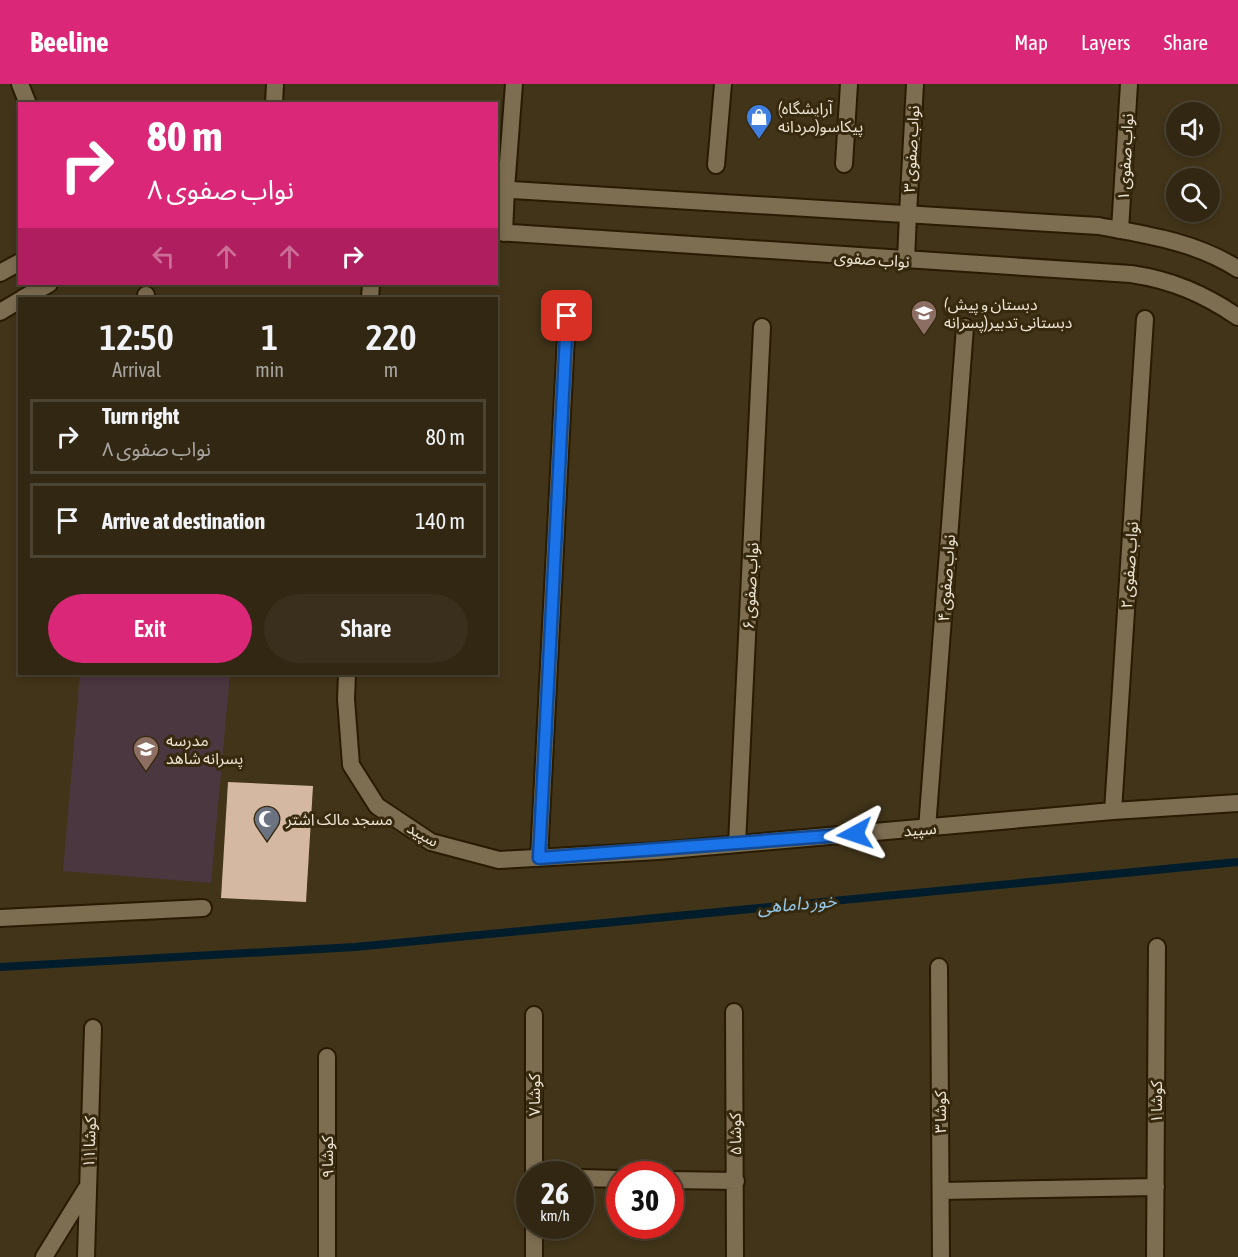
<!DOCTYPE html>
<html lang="en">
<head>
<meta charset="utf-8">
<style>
	:root { --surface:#312713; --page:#392f1c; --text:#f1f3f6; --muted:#a8a5a0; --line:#4c4433; --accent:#db2777 }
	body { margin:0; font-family:"Asap Condensed","Noto Sans Arabic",sans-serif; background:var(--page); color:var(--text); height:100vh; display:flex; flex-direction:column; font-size:22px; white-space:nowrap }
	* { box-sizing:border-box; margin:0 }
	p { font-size:20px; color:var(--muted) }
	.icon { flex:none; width:33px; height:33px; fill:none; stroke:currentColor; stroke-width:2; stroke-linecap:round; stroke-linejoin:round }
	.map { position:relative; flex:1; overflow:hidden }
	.sheet { position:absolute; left:18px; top:213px; width:480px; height:378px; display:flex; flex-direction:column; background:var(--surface); border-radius:0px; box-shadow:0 3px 9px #0003,0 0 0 2px var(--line) }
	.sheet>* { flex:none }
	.top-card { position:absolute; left:18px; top:18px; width:480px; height:183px; border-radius:0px; box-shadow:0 3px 9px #0003,0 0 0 2px var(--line); background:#db2777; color:#fff; overflow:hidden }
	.tools { position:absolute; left:1166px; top:18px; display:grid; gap:12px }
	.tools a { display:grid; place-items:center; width:54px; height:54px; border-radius:50%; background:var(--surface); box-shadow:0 3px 9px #0003,0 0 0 2px var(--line); font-size:30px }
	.speed { position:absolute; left:516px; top:1077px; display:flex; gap:12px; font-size:30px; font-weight:700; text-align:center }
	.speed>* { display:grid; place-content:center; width:78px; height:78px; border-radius:50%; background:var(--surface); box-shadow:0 3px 9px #0003,0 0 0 2px var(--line); line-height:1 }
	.speed small { font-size:15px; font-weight:400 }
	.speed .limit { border:9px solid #d22; background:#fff; color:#111 }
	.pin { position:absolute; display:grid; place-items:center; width:51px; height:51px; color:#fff; margin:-26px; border-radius:12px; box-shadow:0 3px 9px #0006 }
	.me { position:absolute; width:66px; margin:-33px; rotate:265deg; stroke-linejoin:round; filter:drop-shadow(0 0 4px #0008) }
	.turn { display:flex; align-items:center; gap:21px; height:126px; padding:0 30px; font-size:27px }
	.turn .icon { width:78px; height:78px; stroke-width:2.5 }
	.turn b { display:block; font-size:42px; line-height:51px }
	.lanes { display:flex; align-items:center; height:57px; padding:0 30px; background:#0003; justify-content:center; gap:30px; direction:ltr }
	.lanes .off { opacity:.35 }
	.eta { display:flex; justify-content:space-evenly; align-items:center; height:102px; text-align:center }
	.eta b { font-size:36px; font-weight:600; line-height:42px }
	.button { display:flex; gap:12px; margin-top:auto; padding:12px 30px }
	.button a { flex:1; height:69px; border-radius:36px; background:var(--accent); color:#fff; font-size:24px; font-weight:600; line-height:69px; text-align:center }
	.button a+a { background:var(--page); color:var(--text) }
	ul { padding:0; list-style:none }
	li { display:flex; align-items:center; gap:18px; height:75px; margin:0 12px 9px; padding:0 18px; border:3px solid var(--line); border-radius:0px }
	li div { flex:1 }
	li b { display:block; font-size:22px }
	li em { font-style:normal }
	header { display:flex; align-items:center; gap:36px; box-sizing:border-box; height:84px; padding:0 30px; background:var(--accent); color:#fff }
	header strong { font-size:28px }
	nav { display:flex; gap:33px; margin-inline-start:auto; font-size:21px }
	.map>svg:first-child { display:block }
	.education { fill:#4a373f }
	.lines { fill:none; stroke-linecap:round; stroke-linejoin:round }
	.stream { stroke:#011d2c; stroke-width:8 }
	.building { fill:#d4b8a1 }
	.minor-casing { stroke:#281b01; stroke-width:20 }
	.tertiary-casing { stroke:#281b01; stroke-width:20 }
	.minor { stroke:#7d6d51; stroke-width:16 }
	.tertiary { stroke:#7d6d51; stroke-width:16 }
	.route-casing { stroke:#114b97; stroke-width:15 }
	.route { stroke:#1a73e8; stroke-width:10 }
	.labels { text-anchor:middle; stroke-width:6; stroke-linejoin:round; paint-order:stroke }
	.poi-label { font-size:16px; fill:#ede4d4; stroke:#37290e; text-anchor:start }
	.street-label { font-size:16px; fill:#ede4d4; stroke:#37290e }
	.water-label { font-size:18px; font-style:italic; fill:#93caed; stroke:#37290e }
</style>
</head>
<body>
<header>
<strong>Beeline</strong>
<nav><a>Map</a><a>Layers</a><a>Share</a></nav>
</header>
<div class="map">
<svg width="1238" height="1173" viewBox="0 0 1238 1173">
	<rect width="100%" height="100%" fill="#413419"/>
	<!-- education -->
	<path class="education" d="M80,590H230L211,799L63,787Z"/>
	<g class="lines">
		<!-- stream -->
		<path class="stream" d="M0,883L355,863L1238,778"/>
	</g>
	<!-- building -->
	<path class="building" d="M228,698L313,702L306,818L221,814Z"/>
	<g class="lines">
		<!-- minor casing -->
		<g class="minor-casing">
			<path id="minor" d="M274,20L275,0
				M844,80L849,0
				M716,81L723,0
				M506,105L514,0
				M908,130L915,0
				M1120,146L1129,0
				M146,214V211
				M370,214L371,200
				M347,590L346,615L351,681L377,722L431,758L499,776L658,767L1113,727L1238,719
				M1113,727L1145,235
				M927,745L965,243
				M737,760L762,243
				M539,774L567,233
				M0,834L203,824
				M939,883L941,1173
				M734,928L735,1173
				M534,1090V931
				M580,1094L620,1095
				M670,1096L736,1097
				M941,1107L1156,1103
				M44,1173L86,1105
				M86,1173L93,944
				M327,1173V973
				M534,1173V1142
				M1155,1173L1157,863"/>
		</g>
		<!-- tertiary casing -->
		<g class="tertiary-casing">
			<path id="tertiary" d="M20,0L28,20
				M496,105L1099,142C1148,151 1196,158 1238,185
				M496,148L1131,190C1172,196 1204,210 1238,233
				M504,149L506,105
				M906,177L908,130
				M0,189L20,178
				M23,214L49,200
				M0,228L20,216"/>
		</g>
		<!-- minor -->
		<use href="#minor" class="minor"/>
		<!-- tertiary -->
		<use href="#tertiary" class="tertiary"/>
	</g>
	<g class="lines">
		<!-- route casing -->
		<g class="route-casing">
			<path id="route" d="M567,232L539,774L855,750"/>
		</g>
		<!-- route -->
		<use href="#route" class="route"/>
	</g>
	<!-- icons -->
	<defs>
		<g id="shop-pin" transform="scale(1.35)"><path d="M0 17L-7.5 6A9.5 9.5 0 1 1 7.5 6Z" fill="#3f7fe0" stroke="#37290e"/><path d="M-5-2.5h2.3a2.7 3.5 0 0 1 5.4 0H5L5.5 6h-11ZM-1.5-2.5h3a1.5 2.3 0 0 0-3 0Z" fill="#fff"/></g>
		<g id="school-pin" transform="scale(1.35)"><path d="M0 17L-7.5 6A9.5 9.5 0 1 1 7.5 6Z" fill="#8d6e63" stroke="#37290e"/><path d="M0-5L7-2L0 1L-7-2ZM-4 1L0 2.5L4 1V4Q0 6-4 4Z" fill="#fff"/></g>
		<g id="mosque-pin" transform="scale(1.35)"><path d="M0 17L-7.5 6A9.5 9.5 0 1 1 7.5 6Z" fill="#6b7280" stroke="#37290e"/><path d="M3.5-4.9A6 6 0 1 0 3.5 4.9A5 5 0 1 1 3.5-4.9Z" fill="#fff"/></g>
	</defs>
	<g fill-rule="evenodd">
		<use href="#shop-pin" x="759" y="33"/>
		<use href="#school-pin" x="924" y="229"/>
		<use href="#school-pin" x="146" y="665"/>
		<use href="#mosque-pin" x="267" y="735"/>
	</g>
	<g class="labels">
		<!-- poi labels -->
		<g class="poi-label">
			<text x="778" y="30">(آرایشگاه<tspan x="778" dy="18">پیکاسو(مردانه</tspan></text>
			<text x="944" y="226">(دبستان و پیش<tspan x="944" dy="18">دبستانی تدبیر(پسرانه</tspan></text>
			<text x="166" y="662">مدرسه<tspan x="166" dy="18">پسرانه شاهد</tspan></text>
			<text x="286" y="741">مسجد مالک اشتر</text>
		</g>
		<!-- street labels -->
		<g class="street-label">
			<text transform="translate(911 65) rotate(-87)" y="6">نواب صفوی ۳</text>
			<text transform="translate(1125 73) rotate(-87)" y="6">نواب صفوی ۱</text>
			<text transform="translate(872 175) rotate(4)" y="6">نواب صفوی</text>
			<text transform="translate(1129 481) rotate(-86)" y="6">نواب صفوی ۲</text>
			<text transform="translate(946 494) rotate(-86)" y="6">نواب صفوی ۴</text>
			<text transform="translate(750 502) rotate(-87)" y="6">نواب صفوی ۶</text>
			<text transform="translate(920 745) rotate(-5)" y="6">سپید</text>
			<text transform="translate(423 750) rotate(29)" y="6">سپید</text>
			<text transform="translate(534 1011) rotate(-90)" y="6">کوشا ۷</text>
			<text transform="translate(1156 1018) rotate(-90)" y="6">کوشا ۱</text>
			<text transform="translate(940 1028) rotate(-90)" y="6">کوشا ۳</text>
			<text transform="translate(735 1050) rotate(-91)" y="6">کوشا ۵</text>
			<text transform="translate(89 1058) rotate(-88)" y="6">کوشا ۱۱</text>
			<text transform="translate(327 1073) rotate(-90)" y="6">کوشا ۹</text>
		</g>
		<!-- water labels -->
		<g class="water-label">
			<text transform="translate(797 820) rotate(-5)" y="6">خور داماهی</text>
		</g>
	</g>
</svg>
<div class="tools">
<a><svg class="icon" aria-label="sound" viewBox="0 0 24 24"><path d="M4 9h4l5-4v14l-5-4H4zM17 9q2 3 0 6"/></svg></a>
<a><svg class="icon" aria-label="search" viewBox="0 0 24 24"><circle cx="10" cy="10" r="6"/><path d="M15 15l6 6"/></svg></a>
</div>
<div class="speed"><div>26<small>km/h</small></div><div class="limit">30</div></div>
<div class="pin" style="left:567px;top:232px;background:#d93025"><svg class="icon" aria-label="arrive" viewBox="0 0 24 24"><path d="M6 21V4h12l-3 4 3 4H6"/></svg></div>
<svg class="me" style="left:855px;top:750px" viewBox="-20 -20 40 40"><path d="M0-17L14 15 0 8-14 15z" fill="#1a73e8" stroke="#fff" stroke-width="4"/></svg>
<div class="top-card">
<div class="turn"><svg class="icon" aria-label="right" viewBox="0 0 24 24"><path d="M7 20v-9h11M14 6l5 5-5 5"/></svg><div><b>80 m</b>نواب صفوی ۸</div></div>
<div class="lanes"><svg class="icon off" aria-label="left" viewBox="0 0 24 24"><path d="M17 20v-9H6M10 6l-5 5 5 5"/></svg><svg class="icon off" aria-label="ahead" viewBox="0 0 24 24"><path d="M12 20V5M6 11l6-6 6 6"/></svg><svg class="icon off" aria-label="ahead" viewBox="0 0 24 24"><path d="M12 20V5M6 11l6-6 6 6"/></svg><svg class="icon" aria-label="right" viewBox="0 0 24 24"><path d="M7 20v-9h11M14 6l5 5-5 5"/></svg></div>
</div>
<section class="sheet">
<div class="eta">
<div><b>12:50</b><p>Arrival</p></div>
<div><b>1</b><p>min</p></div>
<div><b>220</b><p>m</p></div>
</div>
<ul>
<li><svg class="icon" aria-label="right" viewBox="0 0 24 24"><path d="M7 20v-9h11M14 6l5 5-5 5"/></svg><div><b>Turn right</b><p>نواب صفوی ۸</p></div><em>80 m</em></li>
<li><svg class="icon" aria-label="arrive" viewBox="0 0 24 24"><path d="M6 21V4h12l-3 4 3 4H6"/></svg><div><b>Arrive at destination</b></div><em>140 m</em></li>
</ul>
<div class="button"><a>Exit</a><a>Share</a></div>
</section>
</div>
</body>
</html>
